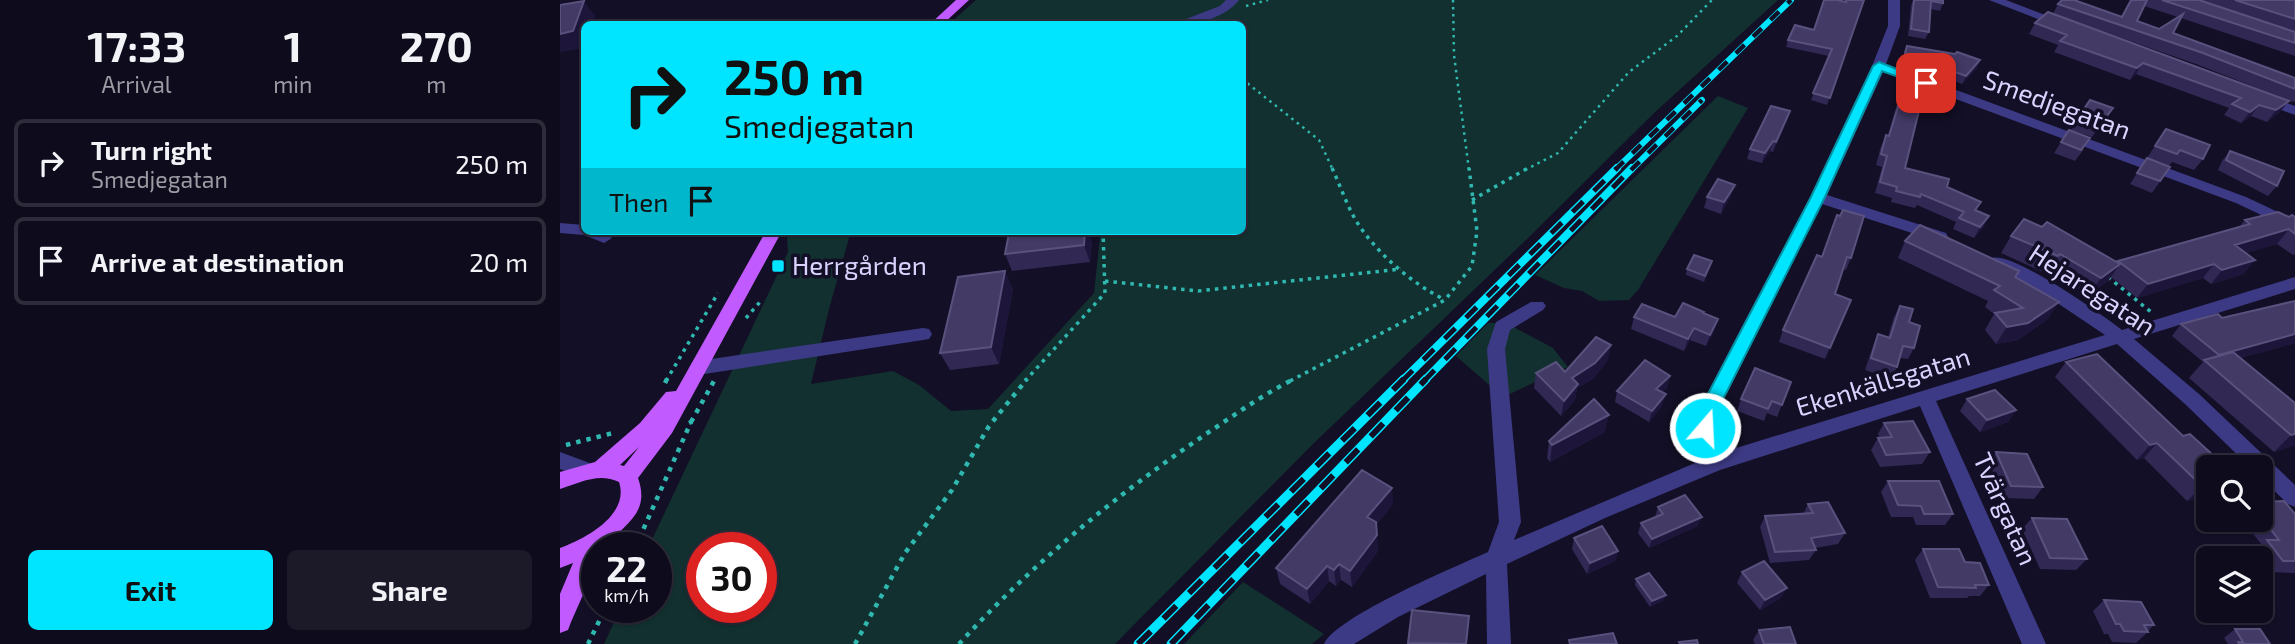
<!DOCTYPE html>
<html lang="en">
<head>
<meta charset="utf-8">
<style>
	:root { --surface:#0e0b1c; --page:#1c1929; --text:#f1f3f6; --muted:#9b9ba3; --line:#2e2b3b; --accent:#00e5ff }
	body { margin:0; font-family:"Exo 2",sans-serif; background:var(--page); color:var(--text); height:100vh; display:flex; flex-direction:column; font-size:26px; white-space:nowrap }
	* { box-sizing:border-box; margin:0 }
	p { font-size:23px; color:var(--muted) }
	.icon { flex:none; width:38px; height:38px; fill:none; stroke:currentColor; stroke-width:2; stroke-linecap:round; stroke-linejoin:round }
	.map { position:relative; flex:1; overflow:hidden }
	.drawer { display:flex; flex-direction:column; background:var(--surface); width:560px }
	.drawer>* { flex:none }
	.guide { position:absolute; left:21px; top:21px; width:665px; height:214px; border-radius:10px; box-shadow:0 2px 5px #0004,0 0 0 2px var(--line); background:#00e5ff; color:#111; overflow:hidden }
	.fabs { position:absolute; left:1636px; top:455px; display:grid; gap:14px }
	.fabs a { display:grid; place-items:center; width:77px; height:77px; border-radius:10px; background:var(--surface); box-shadow:0 2px 5px #0004,0 0 0 2px var(--line); font-size:35px }
	.speed { position:absolute; left:21px; top:532px; display:flex; gap:14px; font-size:35px; font-weight:700; text-align:center }
	.speed>* { display:grid; place-content:center; width:91px; height:91px; border-radius:50%; background:var(--surface); box-shadow:0 2px 5px #0004,0 0 0 2px var(--line); line-height:1 }
	.speed small { font-size:18px; font-weight:400 }
	.speed .limit { border:10px solid #d22; background:#fff; color:#111 }
	.pin { position:absolute; display:grid; place-items:center; width:60px; height:60px; color:#fff; margin:-30px; border-radius:14px; box-shadow:0 4px 10px #0006 }
	.me { position:absolute; width:77px; margin:-38px; rotate:19deg; stroke-linejoin:round; filter:drop-shadow(0 0 5px #0008) }
	.turn { display:flex; align-items:center; gap:24px; height:147px; padding:0 28px; font-size:32px }
	.turn .icon { width:91px; height:91px; stroke-width:2.5 }
	.turn b { display:block; font-size:49px; line-height:60px }
	.then { display:flex; align-items:center; height:66px; padding:0 28px; background:#0003; gap:14px; font-size:26px }
	.eta { display:flex; justify-content:space-evenly; align-items:center; height:119px; text-align:center }
	.eta b { font-size:42px; font-weight:700; line-height:49px }
	.button { display:flex; gap:14px; margin-top:auto; padding:14px 28px }
	.button a { flex:1; height:80px; border-radius:10px; background:var(--accent); color:#111; font-size:28px; font-weight:700; line-height:80px; text-align:center }
	.button a+a { background:var(--page); color:var(--text) }
	ul { padding:0; list-style:none }
	li { display:flex; align-items:center; gap:21px; height:88px; margin:0 14px 10px; padding:0 14px; border:4px solid var(--line); border-radius:10px }
	li div { flex:1 }
	li b { display:block; font-size:26px }
	li em { font-style:normal }
	main { display:flex; flex:1; min-height:0 }
	.map>svg:first-child { display:block }
	.green { fill:#12302f; fill-rule:evenodd }
	.lines { fill:none; stroke-linecap:round; stroke-linejoin:round }
	.path-far2 { stroke:#2fb8b0; stroke-width:2.5; stroke-dasharray:2.5 4.5; stroke-linecap:butt }
	.path-far1 { stroke:#2fb8b0; stroke-width:3.5; stroke-dasharray:3.5 5; stroke-linecap:butt }
	.path { stroke:#2fb8b0; stroke-width:4.5; stroke-dasharray:4.5 6; stroke-linecap:butt }
	.minor { fill:#3d3a85; fill-rule:evenodd }
	.major { fill:#c25bff; fill-rule:evenodd }
	.rail-far2-casing { stroke:#00e5ff; stroke-width:6 }
	.rail-far1-casing { stroke:#00e5ff; stroke-width:8 }
	.rail-casing { stroke:#00e5ff; stroke-width:9 }
	.rail-far2 { stroke:#130f26; stroke-width:4.5; stroke-dasharray:12; stroke-linecap:butt }
	.rail-far1 { stroke:#130f26; stroke-width:5; stroke-dasharray:15; stroke-linecap:butt }
	.rail { stroke:#130f26; stroke-width:6; stroke-dasharray:18; stroke-linecap:butt }
	.wall { fill:#312854; fill-rule:evenodd }
	.shaded-wall { fill:#1d163a }
	.building { fill:#433a66; stroke:#5a527e; stroke-width:2 }
	.route { fill:#00e5ff; stroke:#0095a6; stroke-width:2 }
	.poi-dot { fill:#00e5ff; stroke:#130f26; stroke-width:2.5 }
	.labels { text-anchor:middle; stroke-width:7; stroke-linejoin:round; paint-order:stroke }
	.street-label { font-size:26px; fill:#d9d4ff; stroke:#130f26 }
	.poi-label { font-size:26px; fill:#d9d4ff; stroke:#130f26; text-anchor:start }
</style>
</head>
<body>
<main>
<section class="drawer">
<div class="eta">
<div><b>17:33</b><p>Arrival</p></div>
<div><b>1</b><p>min</p></div>
<div><b>270</b><p>m</p></div>
</div>
<ul>
<li><svg class="icon" aria-label="right" viewBox="0 0 24 24"><path d="M7 20v-9h11M14 6l5 5-5 5"/></svg><div><b>Turn right</b><p>Smedjegatan</p></div><em>250 m</em></li>
<li><svg class="icon" aria-label="arrive" viewBox="0 0 24 24"><path d="M6 21V4h12l-3 4 3 4H6"/></svg><div><b>Arrive at destination</b></div><em>20 m</em></li>
</ul>
<div class="button"><a>Exit</a><a>Share</a></div>
</section>
<div class="map">
<svg width="1735" height="644" viewBox="0 0 1735 644">
	<rect width="100%" height="100%" fill="#130f26"/>
	<!-- green -->
	<path class="green" d="M416,0H1218L1093,114L966,240L752,445L555,644H44L61,607H96V548H88L228,252L227,238L231,231H291L269,309L251,384L333,371L359,385L391,411L428,409L534,293L540,236L533,231H682V24H389ZM142,548H201V607H142Z
		M1158,96L1188,108L1078,290L1069,300L1039,301L1022,291L1004,288L975,275Z
		M928,323H946L993,348L1008,367L943,397L896,356Z
		M683,582L764,634L752,644H624Z"/>
	<g class="lines">
		<!-- path-far2 -->
		<path class="path-far2" d="M893,0L894,55L909,170
			M686,6L708,0
			M682,79L759,140L773,170
			M965,170L998,153L1069,72L1117,36L1152,0"/>
		<!-- path-far1 -->
		<path class="path-far1" d="M772,168C780,185 786,203 795,219C815,252 851,283 885,300
			M912,200L968,168
			M1548,277L1591,312
			M545,281L638,291L841,269
			M186,318L200,302
			M106,381L158,293
			M465,381L545,293L543,231
			M730,381L885,300L912,266L917,231L909,168"/>
		<!-- path -->
		<path class="path" d="M105,383L107,379
			M131,422L154,381
			M6,445L53,433
			M75,548L131,422L129,423
			M28,644L46,607
			M295,644L345,553L392,490L429,426L467,379
			M399,644C471,565 555,496 643,436C673,416 702,395 734,379"/>
		<!-- minor -->
		<path class="minor" d="M666,0H679C665,18 635,26 613,24L660,6Z
			M1328,0H1340V26L1326,64L1686,197L1735,220V231L1676,203L1323,72L1267,195L1386,233L1388,237L1380,242L1262,204L1157,413L1155,428L1160,453L1545,335L1475,288L1432,266L1430,262L1432,258C1454,252 1541,314 1562,330L1735,277V289L1574,339L1639,394L1735,485V507L1728,504L1701,478V467H1690L1625,404L1557,344L1376,401L1486,644H1462L1360,406L1160,470L1045,518L947,564L951,644H927L926,574L838,617L794,644H764C777,616 895,567 928,552L939,522L927,349L936,322L971,302H983L986,306L983,310L950,330L945,349L961,522L954,540L1142,460L1135,428L1137,413L1250,197L1312,66L1328,26Z
			M1429,0H1446L1508,24L1498,27Z
			M1702,94L1735,106V115L1697,101L1695,98Z
			M0,223L24,225V231H43L52,238L44,243L24,235L0,233Z
			M363,328L369,329L372,334L369,339L363,340L138,375L132,373L129,368L132,363L138,361Z
			M0,452L35,465L38,471L35,477L28,479L0,469Z"/>
		<!-- major -->
		<path class="major" d="M396,0H409L383,24H370Z
			M206,231H222L112,433L78,478C91,515 63,523 46,548H37V563L11,622L8,630L0,633V594L13,563L0,568V548C25,539 70,515 59,482C39,472 19,483 0,489V472L35,462L80,423L106,392L116,391ZM79,447L64,466L60,465Z"/>
		<!-- rail-far2 casing -->
		<g class="rail-far2-casing">
			<path id="rail-far2" d="M1055,170L1231,0
				M1071,170L1142,100"/>
		</g>
		<!-- rail-far1 casing -->
		<g class="rail-far1-casing">
			<path id="rail-far1" d="M842,381L1057,168
				M864,381L1072,168"/>
		</g>
		<!-- rail casing -->
		<g class="rail-casing">
			<path id="rail" d="M578,644L844,379
				M611,644L866,379"/>
		</g>
		<!-- rail-far2 -->
		<use href="#rail-far2" class="rail-far2"/>
		<!-- rail-far1 -->
		<use href="#rail-far1" class="rail-far1"/>
		<!-- rail -->
		<use href="#rail" class="rail"/>
	</g>
	<!-- wall -->
	<path class="wall" d="M1304,0L1267,105L1251,100L1269,56L1226,47L1228,40L1254,30L1286,2Z
		M1353,0H1383V3L1380,11L1371,9L1369,32L1365,39L1348,36L1351,6Z
		M1571,0H1735V56L1621,18L1613,33L1735,78V101L1733,102L1636,64L1493,14L1498,4L1562,17ZM1584,6L1618,17L1599,29L1577,21Z
		M1475,23L1720,112L1707,122L1691,116L1681,123L1664,115L1669,108L1576,74L1570,80L1494,52L1498,45L1469,34Z
		M1347,46L1395,54L1417,68L1402,84L1380,75L1377,80L1354,71V65L1342,61Z
		M1358,76L1376,93L1371,104L1361,101L1345,168L1387,187L1417,211L1424,227L1414,238L1393,229L1396,222L1357,205L1355,208L1331,202L1332,198L1315,193L1322,167L1316,165L1321,146L1326,135H1328L1342,87L1347,77L1357,79Z
		M1230,111L1227,121L1213,152L1210,151L1202,163L1187,159L1190,149Z
		M1518,118L1546,120L1532,137L1511,130Z
		M1606,129L1643,159L1634,170L1612,162L1609,166L1587,158Z
		M1501,142L1524,149L1515,161L1494,153Z
		M1670,151L1717,186L1708,196L1658,170L1662,161Z
		M1587,158L1610,167L1592,193L1570,184Z
		M1171,196L1161,214L1144,208L1147,197Z
		M1277,215L1291,258L1286,270L1283,269L1275,294L1291,300L1265,359L1219,342L1223,330L1262,257Z
		M1735,217V254L1733,255L1717,244L1686,253L1684,274L1651,284L1643,278L1577,298L1551,277L1548,281L1529,295L1489,272L1487,274L1441,253L1451,236L1557,262L1558,261L1679,227L1685,220Z
		M532,241L530,262L452,271L445,254Z
		M1345,241L1455,277L1488,319L1458,340L1436,344L1425,330L1434,314L1425,307L1428,301L1338,258Z
		M1152,261L1144,282L1126,275L1127,269Z
		M453,289L439,364L390,370L380,353Z
		M1340,306L1349,322L1354,348L1348,359L1340,358L1337,367L1331,379L1305,370L1313,346L1318,334L1328,337L1334,317Z
		M1143,314L1158,319L1154,331L1146,346L1130,340L1124,351L1071,329L1074,317H1115Z
		M1662,318L1735,343L1680,358L1735,403V445L1714,452L1629,378L1643,362L1612,336L1621,324Z
		M1048,360L1033,379L1017,388L1015,400L1001,416L974,388L976,373L1005,372Z
		M1506,362L1648,467V494L1627,501L1584,458L1577,460L1495,377Z
		M1110,376L1107,388L1102,392V406L1089,422L1055,402L1057,391Z
		M1231,382L1217,417L1207,413L1204,421L1177,411L1181,399Z
		M1407,399L1456,410L1448,422L1420,432L1400,411Z
		M1324,423L1370,452L1362,464L1320,467L1311,450L1318,438H1320L1318,434Z
		M1045,432L990,462L987,458L989,441Z
		M1436,452L1483,487L1474,499L1442,498L1427,464Z
		M1328,481L1393,514L1385,525H1356L1353,517H1331L1321,492Z
		M1701,502L1735,514V573L1709,572L1701,561V558H1699L1694,551L1702,545L1682,520H1701Z
		M833,504L816,525L818,551L792,587L781,580L776,586L769,581L750,604L720,584L716,568Z
		M1248,504L1285,533L1278,544L1255,548L1256,550L1249,560L1210,563L1200,527L1205,516L1243,514Z
		M1098,507L1138,526L1089,548L1078,533L1081,523L1095,517Z
		M1472,518L1527,559L1516,570L1480,569L1462,529Z
		M1014,538L1058,551L1055,561L1027,574L1012,549Z
		M1363,549L1405,562L1429,585L1420,596H1409L1407,598H1370L1355,560Z
		M1182,572L1221,598L1200,610L1177,583Z
		M1076,579L1104,600L1090,607L1075,585Z
		M1544,600L1594,625L1588,631V632L1576,643L1552,642L1548,634H1544L1533,611Z
		M1675,629L1710,644H1668L1664,638Z
		M1199,630L1236,644H1195L1193,640Z"/>
	<!-- shaded-wall -->
	<path class="shaded-wall" d="M24,1L35,16L32,24H24V48L0,52V34Z
		M1420,60L1417,68L1402,84L1406,76Z
		M1583,63L1576,74L1570,80L1577,68Z
		M1729,101L1720,112L1707,122L1716,110Z
		M1699,105L1691,116L1681,123L1690,112Z
		M1553,108L1546,120L1532,137L1539,126Z
		M1230,111L1227,121L1213,152L1216,142Z
		M1213,141L1210,151L1202,163L1205,153Z
		M1175,185L1171,196L1161,214L1164,202Z
		M1429,216L1424,227L1414,238L1420,227Z
		M1729,229L1717,244L1664,260L1675,245Z
		M525,231H528L532,241L530,262L524,245Z
		M1500,254L1489,272L1487,274L1498,256Z
		M1695,260L1684,274L1651,284L1662,270Z
		M1560,264L1548,281L1529,295L1541,278Z
		M1654,264L1643,278L1577,298L1588,284Z
		M445,271L453,289L439,364L431,347Z
		M1499,302L1488,319L1458,340L1436,344L1447,327Z
		M1158,319L1154,331L1146,346L1150,335Z
		M1134,328L1130,340L1124,351L1128,339Z
		M1735,334V343L1651,366L1650,365L1659,355Z
		M1051,345L1048,360L1033,379L1017,388L1015,400L1001,416L1004,401L1012,378Z
		M1110,376L1107,388L1093,401L1096,389Z
		M1106,394L1102,406L1089,422L1092,411Z
		M1456,410L1448,422L1420,432L1427,420Z
		M1049,415L1045,432L990,462L992,445Z
		M1735,434V445L1714,452L1731,435Z
		M1597,443L1584,458L1577,460L1590,445Z
		M1648,484V494L1627,501L1642,486Z
		M832,488L833,504L808,534L807,517Z
		M1142,517L1138,526L1089,548L1092,539Z
		M817,535L818,551L792,587L790,571Z
		M1058,551L1055,561L1027,574L1030,563Z
		M779,564L781,580L776,586L774,570Z
		M767,566L769,581L750,604L747,589Z
		M1227,588L1221,598L1200,610L1205,600Z
		M1106,595L1104,600L1090,607L1092,601Z"/>
	<!-- building -->
	<path class="building" d="M1264,0H1277L1286,2V0H1304L1270,98L1253,93L1272,49L1228,40L1235,25L1254,30Z
		M1354,0H1383V3L1371,1L1369,32L1351,29Z
		M1502,0H1514L1562,17L1571,0H1587L1577,21L1599,29L1623,14L1613,33L1735,78V89L1643,53L1498,4Z
		M1602,0H1639L1735,32V43Z
		M1675,0H1735V19Z
		M24,1L13,31L0,34V5Z
		M1488,12L1729,101L1716,110L1699,105L1690,112L1672,104L1681,98L1583,63L1577,68L1500,41L1507,35L1475,23Z
		M1347,46L1395,54L1397,52L1420,60L1406,76L1382,67L1381,72L1357,64V58L1345,53Z
		M1358,76L1379,83L1376,93L1364,90L1345,168L1389,179L1387,187L1421,202L1415,210L1429,216L1420,227L1399,218L1404,212L1361,194L1360,197L1336,191L1337,187L1320,182L1327,156L1321,154L1326,135L1329,136L1347,77L1358,80Z
		M1530,100L1553,108L1539,126L1518,118Z
		M1211,106L1230,111L1216,142L1213,141L1205,153L1190,149Z
		M1606,129L1650,145L1643,159L1620,150L1617,154L1595,146Z
		M1509,130L1530,138L1521,150L1501,142Z
		M1670,151L1724,171L1717,186L1666,160Z
		M1587,158L1610,167L1600,181L1577,173Z
		M1158,179L1175,185L1164,202L1147,197Z
		M1283,210L1304,216L1291,258L1287,257L1275,294L1291,300L1270,348L1223,330L1257,255L1262,257L1277,215L1280,216Z
		M1718,212L1729,217L1732,215L1735,217V234L1729,229L1675,245L1695,260L1662,270L1654,264L1588,284L1558,261L1690,224L1685,220Z
		M1464,219L1482,227L1487,222L1560,264L1541,278L1500,254L1498,256L1451,236Z
		M1360,225L1459,271L1455,277L1499,302L1468,323L1447,327L1435,313L1463,308L1434,290L1440,286L1345,241Z
		M464,231H525L524,245L445,254L449,233Z
		M1134,255L1152,261L1145,276L1127,269Z
		M445,271L431,347L380,353L398,277Z
		M1735,301V334L1659,355L1621,324L1658,314L1662,318Z
		M1123,303L1144,312L1143,313L1158,319L1150,335L1134,328L1128,339L1074,317L1082,304L1115,317Z
		M1340,306L1353,309L1349,322L1360,326L1354,348L1343,346L1337,367L1311,358L1318,334L1330,338Z
		M1036,337L1051,345L1035,363L1012,378L1018,384L1004,401L976,373L996,362L1005,372Z
		M1673,352L1735,403V434L1731,435L1644,360Z
		M1537,354L1623,436L1630,434L1666,467H1648V484L1642,486L1597,443L1590,445L1506,362Z
		M1085,360L1110,376L1096,389L1106,394L1092,411L1057,391Z
		M1195,368L1231,382L1222,405L1212,401L1208,409L1181,399Z
		M1435,390L1456,410L1427,420L1407,399Z
		M1034,399L1049,415L992,445L989,441Z
		M1353,421L1370,452L1326,455L1318,438L1332,437L1324,423Z
		M1436,452L1467,454L1483,487L1451,486Z
		M802,470L832,488L807,517L816,522L817,535L790,571L779,564L774,570L767,566L747,589L716,568Z
		M1328,481H1379L1393,514H1364L1361,506L1338,505Z
		M1125,495L1142,517L1092,539L1081,523L1103,514L1098,507Z
		M1724,501L1735,514V561H1723L1707,540H1719L1701,517V502Z
		M1268,502L1285,533L1251,538L1256,550L1215,552L1205,516L1253,513L1248,504Z
		M1472,518L1507,519L1527,559L1490,558Z
		M1042,526L1058,551L1030,563L1014,538Z
		M1363,549H1399L1405,562L1420,563L1429,585H1415L1416,588L1378,587Z
		M1204,561L1227,588L1205,600L1182,572Z
		M1089,573L1106,595L1092,601L1076,579Z
		M1544,600L1581,602L1594,625H1584L1588,632L1564,631L1560,624H1556Z
		M852,610L909,616L906,644L848,643Z
		M1230,627L1236,644H1204L1199,630Z
		M1675,629H1700L1710,644H1679L1678,642H1683Z
		M1053,633L1057,644H1010L1009,640Z
		M1137,640L1138,644H1120L1119,642Z"/>
	<!-- route -->
	<path class="route" d="M1319,62L1372,83L1366,87L1322,71L1265,197L1156,413L1151,432H1138L1136,428L1138,413L1251,197L1313,66Z"/>
	<!-- markers -->
	<rect class="poi-dot" x="211" y="259" width="14" height="14" rx="3.5"/>
	<g class="labels">
		<!-- street labels -->
		<g class="street-label">
			<text transform="translate(1497 105) rotate(20)" y="9">Smedjegatan</text>
			<text transform="translate(1532 290) rotate(33)" y="9">Hejaregatan</text>
			<text transform="translate(1323 382) rotate(-17)" y="9">Ekenkällsgatan</text>
			<text transform="translate(1445 509) rotate(66)" y="9">Tvärgatan</text>
		</g>
		<!-- poi labels -->
		<g class="poi-label">
			<text x="232" y="275">Herrgården</text>
		</g>
	</g>
</svg>
<div class="fabs">
<a><svg class="icon" aria-label="search" viewBox="0 0 24 24"><circle cx="10" cy="10" r="6"/><path d="M15 15l6 6"/></svg></a>
<a><svg class="icon" aria-label="layers" viewBox="0 0 24 24"><path d="M12 4l9 5-9 5-9-5zM3 14l9 5 9-5"/></svg></a>
</div>
<div class="speed"><div>22<small>km/h</small></div><div class="limit">30</div></div>
<div class="pin" style="left:1366px;top:83px;background:#d93025"><svg class="icon" aria-label="arrive" viewBox="0 0 24 24"><path d="M6 21V4h12l-3 4 3 4H6"/></svg></div>
<svg class="me" style="left:1145px;top:428px" viewBox="-20 -20 40 40"><circle r="17" fill="#00e5ff" stroke="#fff" stroke-width="3"/><path d="M0-11L8 9 0 5-8 9z" fill="#fff"/></svg>
<div class="guide">
<div class="turn"><svg class="icon" aria-label="right" viewBox="0 0 24 24"><path d="M7 20v-9h11M14 6l5 5-5 5"/></svg><div><b>250 m</b>Smedjegatan</div></div>
<div class="then">Then<svg class="icon" aria-label="arrive" viewBox="0 0 24 24"><path d="M6 21V4h12l-3 4 3 4H6"/></svg></div>
</div>
</div>
</main>
</body>
</html>
